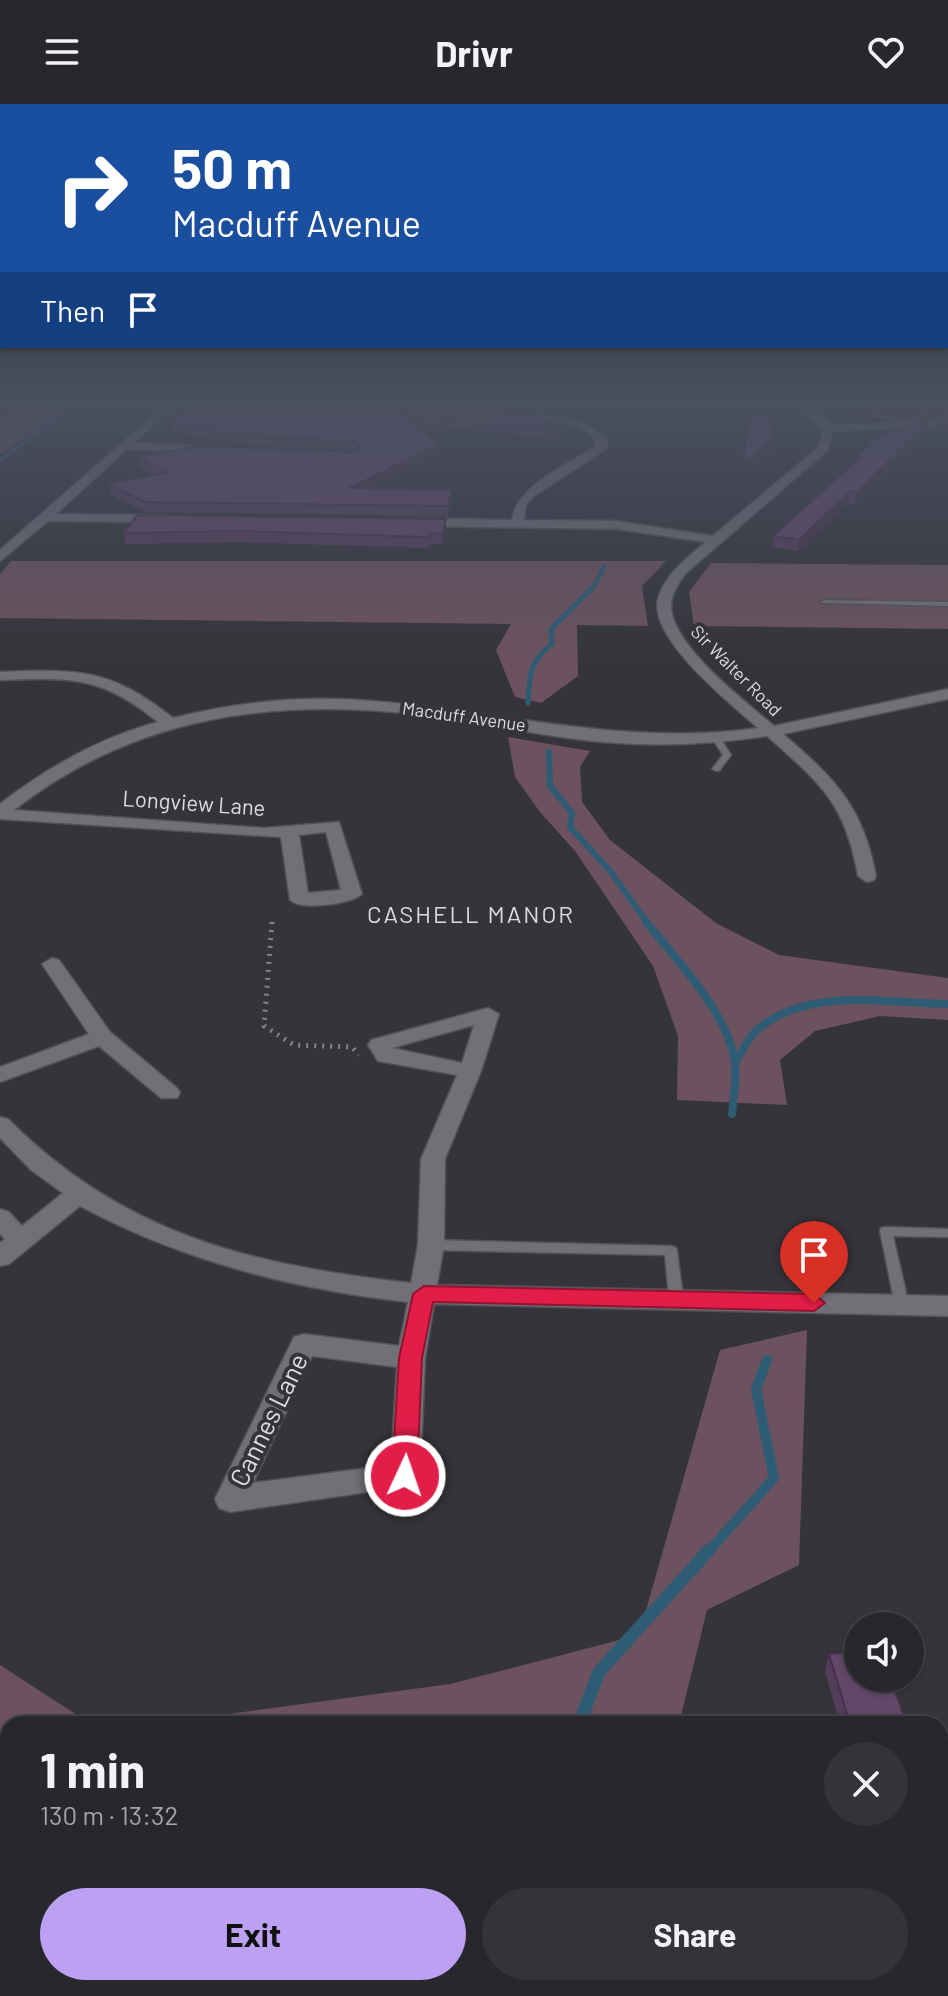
<!DOCTYPE html>
<html lang="en">
<head>
<meta charset="utf-8">
<style>
	:root { --surface:#27272c; --page:#333338; --text:#f1f3f6; --muted:#a4a5a9; --line:#434448; --accent:#bca0f2 }
	body { margin:0; font-family:Barlow,sans-serif; background:var(--page); color:var(--text); height:100vh; display:flex; flex-direction:column; font-size:30px; white-space:nowrap }
	* { box-sizing:border-box; margin:0 }
	p { font-size:26px; color:var(--muted) }
	.icon { flex:none; width:44px; height:44px; fill:none; stroke:currentColor; stroke-width:2; stroke-linecap:round; stroke-linejoin:round }
	.map { position:relative; flex:1; overflow:hidden }
	.sheet { position:absolute; left:0px; top:1612px; width:948px; height:280px; display:flex; flex-direction:column; background:var(--surface); border-radius:24px 24px 0 0; box-shadow:0 2px 6px #0004,0 0 0 2px var(--line) }
	.sheet>* { flex:none }
	.guide { position:absolute; left:0px; top:0px; width:948px; height:244px; box-shadow:0 2px 6px #0004,0 0 0 2px var(--line); background:#1a4fa0; color:#fff; overflow:hidden }
	.fabs { position:absolute; left:844px; top:1508px; display:grid; gap:16px }
	.fabs a { display:grid; place-items:center; width:80px; height:80px; border-radius:50%; background:var(--surface); box-shadow:0 2px 6px #0004,0 0 0 2px var(--line); font-size:40px }
	.pin { position:absolute; display:grid; place-items:center; width:68px; height:68px; color:#fff; margin:-82px -34px; border-radius:50% 50% 50% 0; rotate:-45deg; box-shadow:0 0 8px #0007 }
	.pin .icon { rotate:45deg }
	.me { position:absolute; width:88px; margin:-44px; rotate:3deg; stroke-linejoin:round; filter:drop-shadow(0 0 6px #0008) }
	.turn { display:flex; align-items:center; gap:28px; height:168px; padding:0 40px; font-size:36px }
	.turn .icon { width:104px; height:104px; stroke-width:2.5 }
	.turn b { display:block; font-size:56px; line-height:68px }
	.then { display:flex; align-items:center; height:76px; padding:0 40px; background:#0003; gap:16px; font-size:30px }
	.round { display:grid; place-items:center; flex:none; width:84px; height:84px; border-radius:42px; background:var(--page) }
	.headline { display:flex; align-items:center; justify-content:space-between; height:136px; padding:0 40px }
	h1 { font-size:48px; font-weight:700; line-height:60px }
	.cta { display:flex; gap:16px; margin-top:auto; padding:16px 40px }
	.cta a { flex:1; height:92px; border-radius:48px; background:var(--accent); color:#111; font-size:32px; font-weight:700; line-height:92px; text-align:center }
	.cta a+a { background:var(--page); color:var(--text) }
	header { display:flex; justify-content:space-between; align-items:center; height:104px; padding:0 40px; background:var(--surface); font-size:36px; font-weight:700 }
	.map>svg:first-child { display:block }
	.green { fill:#6c525e }
	.water { fill:#2d5c74 }
	.lines { fill:none; stroke-linecap:round; stroke-linejoin:round }
	.stream-far5 { stroke:#2d5c74; stroke-width:4 }
	.stream-far4 { stroke:#2d5c74; stroke-width:5 }
	.stream-far3 { stroke:#2d5c74; stroke-width:6 }
	.stream-far2 { stroke:#2d5c74; stroke-width:8 }
	.stream-far1 { stroke:#2d5c74; stroke-width:10 }
	.stream { stroke:#2d5c74; stroke-width:13 }
	.lane-casing { stroke:#525157; stroke-width:3 }
	.street-casing { stroke:#525157; stroke-width:3 }
	.path-far1 { stroke:#828287; stroke-width:4; stroke-dasharray:2 5; stroke-linecap:butt }
	.path { stroke:#828287; stroke-width:5; stroke-dasharray:2 6; stroke-linecap:butt }
	.lane { fill:#717077; fill-rule:evenodd }
	.street { fill:#717077; fill-rule:evenodd }
	.wall { fill:#543d5a }
	.shaded-wall { fill:#45324a }
	.building { fill:#624769; stroke:#45324a; stroke-width:2 }
	.route { fill:#e11d48; stroke:#92132f; stroke-width:2 }
	.labels { text-anchor:middle; stroke-width:8; stroke-linejoin:round; paint-order:stroke }
	.far-street-label { font-size:18px; fill:#dddde1; stroke:#34343a }
	.street-label { font-size:22px; fill:#dddde1; stroke:#34343a }
	.neighbourhood-label { font-size:24px; letter-spacing:2px; fill:#dadae2; stroke:#34343a }
	.near-street-label { font-size:26px; fill:#dddde1; stroke:#34343a }
</style>
</head>
<body>
<header><svg class="icon" aria-label="menu" viewBox="0 0 24 24"><path d="M4 6h16M4 12h16M4 18h16"/></svg>Drivr<svg class="icon" aria-label="heart" viewBox="0 0 24 24"><path d="M12 20l-8-8c-3-5 5-10 8-4 3-6 11-1 8 4z"/></svg></header>
<div class="map">
<svg width="948" height="1892" viewBox="0 0 948 1892">
	<rect width="100%" height="100%" fill="#34343a"/>
	<!-- green -->
	<path class="green" d="M24,295H77L0,350V313L16,305Z
		M11,457H666L642,482L648,522L577,521L578,572L541,599L515,593L496,546L511,520L0,514V470Z
		M711,459L948,461V525L694,522L689,488Z
		M508,633L590,647L580,663L582,698L610,736L716,819L779,851L948,874V916L880,912L815,927L780,956L787,1001L677,996L678,932L653,862L575,747L540,708L515,673Z
		M807,1226L799,1461L707,1506L679,1620H155L450,1580L639,1531L720,1246Z
		M0,1561L91,1620H8V1884H541L529,1892H0Z"/>
	<!-- water -->
	<path class="water" d="M0,1820H8V1884H115L80,1892H0Z"/>
	<g class="lines">
		<!-- stream-far5 -->
		<path class="stream-far5" d="M0,356L72,302L75,295"/>
		<!-- stream-far4 -->
		<path class="stream-far4" d="M528,599C529,572 529,557 552,540L551,525L595,481L604,463"/>
		<!-- stream-far3 -->
		<path class="stream-far3" d="M549,648L550,682L572,709L570,723L611,768L648,820"/>
		<!-- stream-far2 -->
		<path class="stream-far2" d="M646,818C676,855 730,911 735,960C737,976 733,994 732,1010
			M735,959C741,949 747,936 755,928C803,882 888,899 948,900"/>
		<!-- stream-far1 -->
		<path class="stream-far1" d="M708,1448L774,1374L756,1285L767,1256"/>
		<!-- stream -->
		<path class="stream" d="M579,1620L599,1568L709,1446
			M424,1884L434,1892
			M473,1892L479,1884"/>
		<!-- lane casing -->
		<g class="lane-casing">
			<path id="lane" d="M824,496L948,498V502L822,499L821,498Z
				M713,632H719L731,651L719,667H716L712,665L723,651L712,634Z
				M886,1123L948,1125V1133L893,1132L909,1201L907,1204L902,1206L897,1204L895,1201L880,1127L881,1124Z
				M432,1136L671,1142L676,1144L677,1147L683,1193L681,1196L676,1198L671,1196L669,1193L665,1151L432,1146L427,1144L426,1141L427,1138Z"/>
		</g>
		<!-- street casing -->
		<g class="street-casing">
			<path id="street" d="M181,295H194L168,308L134,339L216,343L220,348L127,345L56,410L163,411L169,415L167,418L48,417L0,457V446L162,304Z
				M793,295H804L831,321L948,316V322L833,327L828,346L686,469C679,478 671,490 671,502C672,542 745,597 774,622L948,585V595L783,630C835,675 863,702 876,772L874,776L867,778L858,772C845,698 820,679 767,632C713,640 658,643 603,638C542,633 483,618 423,611C274,593 134,612 14,706L264,724L339,718L362,790C351,800 301,807 290,796L281,733L0,715V700C48,663 99,634 158,618C100,571 71,574 0,576V568C78,565 110,564 173,614C237,598 306,591 372,597C502,607 626,643 758,624C731,600 648,534 658,495C665,470 687,454 706,438L616,425L418,422L412,418L418,414L512,416C517,380 569,360 597,342C589,312 532,318 508,314L511,309C545,312 585,310 608,338L606,345L534,392L526,401L524,416L616,417L713,432L819,343L823,325ZM326,728L341,786L308,789L299,731Z
				M52,854L59,856L110,928L177,984L180,989L177,994H161L99,942L0,978V963L89,930L42,860Z
				M488,904L499,910L481,967L445,1055L444,1141L437,1181L948,1192V1212L434,1200L425,1254L420,1372L416,1381L230,1408L219,1404L215,1395L294,1233L304,1230L399,1242L408,1198C292,1185 183,1157 80,1102L9,1160L0,1162V1139L5,1135L0,1130V1105L9,1108L22,1122L63,1089L31,1066L0,1034V1013L8,1015C125,1132 252,1161 411,1179L418,1141L421,1055L457,971L378,957L368,941L371,936ZM474,921L462,959L392,944ZM312,1252L397,1263L391,1361L253,1379Z"/>
		</g>
		<!-- path-far1 -->
		<path class="path-far1" d="M272,820V815"/>
		<!-- path -->
		<path class="path" d="M272,818L264,922L294,941L352,943L359,951"/>
		<!-- lane -->
		<use href="#lane" class="lane"/>
		<!-- street -->
		<use href="#street" class="street"/>
	</g>
	<!-- wall -->
	<path class="wall" d="M400,295L556,326L555,335L411,318L439,350L369,384L452,386V396L448,412L146,408L110,390L109,380L154,371L140,363L139,353L352,348L355,347L353,346L251,341L172,328L171,319Z
		M421,295H569L566,308Z
		M634,295H681L680,297Z
		M809,295H948V314L888,316L814,300Z
		M948,316V327L936,326L938,317Z
		M929,317L927,326L887,368L855,400L848,399L798,447L772,443L773,432L856,358V354Z
		M446,415V426L443,440H429L428,444L241,438L125,440L124,429Z
		M829,1550L884,1585L906,1618L916,1620H840L825,1567Z
		M940,1701L948,1709V1764H940Z"/>
	<!-- shaded-wall -->
	<path class="shaded-wall" d="M929,317L927,326L855,400L856,389Z
		M771,336L770,346L742,368L743,358Z
		M439,340V350L350,394L349,384Z
		M452,386V396L448,412V402Z
		M849,388L848,399L798,447L799,436Z
		M446,415V426L443,440L442,430Z"/>
	<!-- building -->
	<path class="building" d="M204,295H400L534,312L556,326L398,307L439,340L349,384L452,386L448,402L145,398L109,380L167,368L139,353L200,342L352,348L359,345L360,342L353,337L250,332L171,319Z
		M518,295H567V300Z
		M832,295H948V304L890,307Z
		M750,312L774,313L771,336L743,358Z
		M929,317L856,389L849,388L799,436L773,432L860,354H856L881,330Z
		M137,411L446,415L442,430L429,429L428,433L240,427L124,429Z
		M858,1548V1574H881L884,1585L894,1584L906,1618H915L916,1620H850L829,1550Z
		M945,1700L948,1709V1748L940,1749V1701Z"/>
	<!-- sky -->
	<linearGradient id="sky" x2="0" y2="1"><stop stop-color="#1d1d20"/><stop offset="0.53" stop-color="#4a5060"/><stop offset="1" stop-color="#4a5060" stop-opacity="0"/></linearGradient>
	<rect width="948" height="560" fill="url(#sky)"/>
	<!-- route -->
	<path class="route" d="M424,1182L814,1190L825,1199L814,1207L433,1198L422,1254L417,1372L413,1379L405,1382L396,1379L392,1372L399,1254L413,1190Z"/>
	<g class="labels">
		<!-- far-street labels -->
		<g class="far-street-label">
			<text transform="translate(736 567) rotate(45)" y="6">Sir Walter Road</text>
			<text transform="translate(464 613) rotate(8)" y="6">Macduff Avenue</text>
		</g>
		<!-- street labels -->
		<g class="street-label">
			<text transform="translate(194 699) rotate(4)" y="8">Longview Lane</text>
		</g>
		<!-- neighbourhood labels -->
		<g class="neighbourhood-label">
			<text x="471" y="819">CASHELL MANOR</text>
		</g>
		<!-- near-street labels -->
		<g class="near-street-label">
			<text transform="translate(269 1316) rotate(-64)" y="9">Cannes Lane</text>
		</g>
	</g>
</svg>
<div class="fabs">
<a><svg class="icon" aria-label="sound" viewBox="0 0 24 24"><path d="M4 9h4l5-4v14l-5-4H4zM17 9q2 3 0 6"/></svg></a>
</div>
<div class="pin" style="left:814px;top:1199px;background:#d93025"><svg class="icon" aria-label="arrive" viewBox="0 0 24 24"><path d="M6 21V4h12l-3 4 3 4H6"/></svg></div>
<svg class="me" style="left:405px;top:1372px" viewBox="-20 -20 40 40"><circle r="17" fill="#e11d48" stroke="#fff" stroke-width="3"/><path d="M0-11L8 9 0 5-8 9z" fill="#fff"/></svg>
<div class="guide">
<div class="turn"><svg class="icon" aria-label="right" viewBox="0 0 24 24"><path d="M7 20v-9h11M14 6l5 5-5 5"/></svg><div><b>50 m</b>Macduff Avenue</div></div>
<div class="then">Then<svg class="icon" aria-label="arrive" viewBox="0 0 24 24"><path d="M6 21V4h12l-3 4 3 4H6"/></svg></div>
</div>
<section class="sheet">
<div class="headline"><div><h1>1 min</h1><p>130 m · 13:32</p></div><a class="round"><svg class="icon" aria-label="close" viewBox="0 0 24 24"><path d="M6 6l12 12M18 6L6 18"/></svg></a></div>
<div class="cta"><a>Exit</a><a>Share</a></div>
</section>
</div>
</body>
</html>
